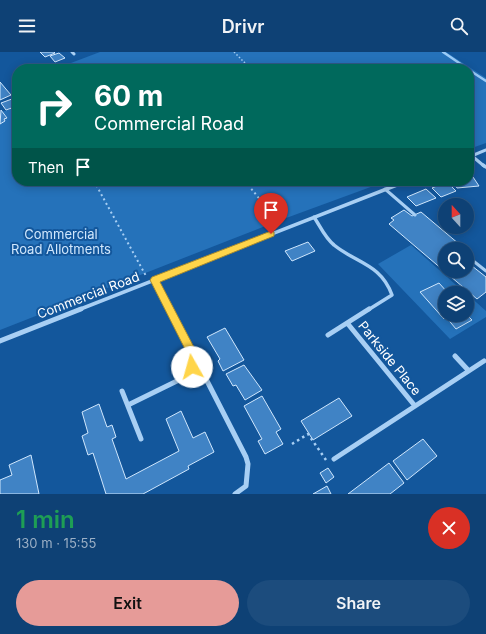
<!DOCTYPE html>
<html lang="en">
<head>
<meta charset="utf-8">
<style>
	:root { --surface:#0e4175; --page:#1c4c7d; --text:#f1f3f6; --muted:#9bafc5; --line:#2e5a87; --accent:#e69b98 }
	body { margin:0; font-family:Inter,sans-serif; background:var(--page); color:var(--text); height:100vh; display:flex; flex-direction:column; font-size:15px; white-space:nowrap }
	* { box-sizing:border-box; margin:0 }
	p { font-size:13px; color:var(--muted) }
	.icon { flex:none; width:22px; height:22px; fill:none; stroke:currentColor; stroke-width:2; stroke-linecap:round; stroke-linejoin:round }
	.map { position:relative; height:442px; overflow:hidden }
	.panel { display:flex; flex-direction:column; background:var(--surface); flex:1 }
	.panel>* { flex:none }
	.top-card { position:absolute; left:12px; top:12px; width:462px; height:122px; border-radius:16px; box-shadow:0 2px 10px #0003,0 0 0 1px var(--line); background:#00695c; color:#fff; overflow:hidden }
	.needle { width:26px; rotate:339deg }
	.fabs { position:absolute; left:438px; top:146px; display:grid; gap:8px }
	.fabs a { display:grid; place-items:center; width:36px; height:36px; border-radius:50%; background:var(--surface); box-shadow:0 2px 10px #0003,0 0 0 1px var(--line); font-size:20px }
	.pin { position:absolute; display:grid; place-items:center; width:34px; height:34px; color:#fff; margin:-41px -17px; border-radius:50% 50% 50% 0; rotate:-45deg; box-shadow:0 0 4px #0007 }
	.pin .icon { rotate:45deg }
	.me { position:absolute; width:44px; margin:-22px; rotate:353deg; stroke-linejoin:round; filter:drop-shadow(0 0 3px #0008) }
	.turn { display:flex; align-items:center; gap:14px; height:84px; padding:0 16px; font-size:18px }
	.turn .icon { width:52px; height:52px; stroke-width:2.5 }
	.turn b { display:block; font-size:28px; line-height:34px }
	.then { display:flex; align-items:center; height:38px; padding:0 16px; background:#0003; gap:8px; font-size:15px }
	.round { display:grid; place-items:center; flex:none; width:42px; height:42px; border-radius:21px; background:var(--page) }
	.headline { display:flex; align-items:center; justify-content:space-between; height:68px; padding:0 16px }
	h1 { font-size:24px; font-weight:600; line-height:30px; color:#1e9e55 }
	.button { display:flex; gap:8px; margin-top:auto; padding:8px 16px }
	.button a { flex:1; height:46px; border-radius:24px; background:var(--accent); color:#111; font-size:16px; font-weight:600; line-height:46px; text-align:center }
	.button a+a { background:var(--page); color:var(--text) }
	header { display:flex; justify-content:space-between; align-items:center; height:52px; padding:0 16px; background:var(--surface); font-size:18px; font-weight:600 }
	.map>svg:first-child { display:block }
	.green { fill:#2572ba }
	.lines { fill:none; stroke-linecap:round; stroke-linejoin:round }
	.stream { stroke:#9acbf7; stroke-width:2.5 }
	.building { fill:#4083c5; stroke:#d0e7fd }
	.path-far2 { stroke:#a8cff4; stroke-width:1.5; stroke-dasharray:1.5 2; stroke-linecap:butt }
	.path-far1 { stroke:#a8cff4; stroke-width:2; stroke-dasharray:2 3; stroke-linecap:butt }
	.path { stroke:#a8cff4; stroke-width:2.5; stroke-dasharray:2.5 3.5; stroke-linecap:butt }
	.service { stroke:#a8cff4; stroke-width:3 }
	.minor-far2 { stroke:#a8cff4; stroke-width:3 }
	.minor-far1 { stroke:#a8cff4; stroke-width:3.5 }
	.minor { stroke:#a8cff4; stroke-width:5 }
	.route { fill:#ffd54a; stroke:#a68a30 }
	.labels { text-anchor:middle; stroke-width:4; stroke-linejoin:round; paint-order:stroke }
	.park-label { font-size:13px; fill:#d0e7fd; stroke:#13579c }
	.street-label { font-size:13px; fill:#fff; stroke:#13579c }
</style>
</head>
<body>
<header><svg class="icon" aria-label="menu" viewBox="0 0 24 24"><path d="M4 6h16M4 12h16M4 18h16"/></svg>Drivr<svg class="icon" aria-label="search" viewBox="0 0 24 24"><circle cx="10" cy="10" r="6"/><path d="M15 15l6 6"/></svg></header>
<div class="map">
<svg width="486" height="442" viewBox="0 0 486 442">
	<rect width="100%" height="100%" fill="#13579c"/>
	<!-- green -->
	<path class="green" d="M100,0H446L486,26V91L469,97V17H55Z
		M17,54V129H387L278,169L0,278V72L5,69L4,67L7,66L2,60Z
		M411,193L465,241H445V263H467V242L486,259V265L450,287L378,212Z"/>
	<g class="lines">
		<!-- stream -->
		<path class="stream" d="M443,0L468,17
			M469,18L486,29"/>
	</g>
	<!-- building -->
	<path class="building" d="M40,0H54L55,1L45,5Z
		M59,1L65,6L55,10L50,4Z
		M0,30L11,43L0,48Z
		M12,47L17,54L6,58L1,51Z
		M1,58L7,66L4,67L5,69L0,72Z
		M473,125L479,134L457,136L453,129H469V126Z
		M447,130L456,139L441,145L432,136Z
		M426,137L436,146L416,154L407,145Z
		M404,158L412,164L421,160L459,192L452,197H445V219H467V210L486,225V240L477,247L389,172L394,168L391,166Z
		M308,190L315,199L292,209L285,199Z
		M439,231L448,241H445V263H467L472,268L456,277L446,265L444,267L420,240Z
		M225,276L244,308L223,319L218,309L220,307L207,285Z
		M244,313L262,338L245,348L236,333L233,334L226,322Z
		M262,344L281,377L276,380L283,392L265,402L258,389L262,387L244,354Z
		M339,346L352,364L313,388L301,369Z
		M99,352L107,375L112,373L116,385L112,387L126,427L179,399L166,367L181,359L193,386L205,380L214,400L188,414L189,417L143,442H106L93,401L88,403L82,384L88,381L82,360Z
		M423,387L437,404L407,428L393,409Z
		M31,403L39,442H0V428L12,423L9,413Z
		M389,411L404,431L390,442H348Z
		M328,416L334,425L326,431L320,421Z
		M327,434L331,442H313Z"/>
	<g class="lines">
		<!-- path-far2 -->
		<path class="path-far2" d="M234,0L251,17"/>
		<!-- path-far1 -->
		<path class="path-far1" d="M94,129L146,224
			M245,129L279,171"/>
		<!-- path -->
		<path class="path" d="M292,392L308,382L326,408"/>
		<!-- service -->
		<path class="service" d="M385,137L415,163
			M455,195L458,197
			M467,204L486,219"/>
		<!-- minor-far2 -->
		<path class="minor-far2" d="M72,0L74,2
			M472,104L484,114
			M469,105L486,98"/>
		<!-- minor-far1 -->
		<path class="minor-far1" d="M483,113L486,115
			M314,165C320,174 325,186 334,193C356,211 381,212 392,243L368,258
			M155,228L170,258
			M78,258L407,129"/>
		<!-- minor -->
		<path class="minor" d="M170,257L192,301V315L205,325L246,405L248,412L246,434L235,442
			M348,272L415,354
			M328,283L369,257
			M0,289L81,257
			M455,304L468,318
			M122,339L141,387
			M128,353L181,327L192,315
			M334,407L484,309"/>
	</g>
	<!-- route -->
	<path class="route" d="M271,179L274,180V184L160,230L197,301L195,319L192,320L188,319L187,301L150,228L152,225Z"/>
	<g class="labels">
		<!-- park labels -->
		<g class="park-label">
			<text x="61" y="187">Commercial<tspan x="61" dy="15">Road Allotments</tspan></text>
		</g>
		<!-- street labels -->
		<g class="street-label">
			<text transform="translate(88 243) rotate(-21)" y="5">Commercial Road</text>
			<text transform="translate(390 306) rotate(51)" y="5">Parkside Place</text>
		</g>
	</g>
</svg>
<div class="fabs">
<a><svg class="needle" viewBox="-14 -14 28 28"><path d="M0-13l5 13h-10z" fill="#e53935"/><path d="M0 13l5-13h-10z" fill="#9bafc5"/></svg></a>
<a><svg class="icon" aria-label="search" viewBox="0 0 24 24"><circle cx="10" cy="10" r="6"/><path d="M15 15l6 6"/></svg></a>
<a><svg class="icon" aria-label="layers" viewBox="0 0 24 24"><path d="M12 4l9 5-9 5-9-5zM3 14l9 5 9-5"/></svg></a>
</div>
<div class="pin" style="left:271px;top:182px;background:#d93025"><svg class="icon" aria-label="arrive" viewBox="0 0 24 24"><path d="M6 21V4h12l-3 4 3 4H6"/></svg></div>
<svg class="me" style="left:192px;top:315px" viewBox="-20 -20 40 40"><circle r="19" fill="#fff"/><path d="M0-13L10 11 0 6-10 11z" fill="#ffd54a"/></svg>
<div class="top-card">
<div class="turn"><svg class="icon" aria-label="right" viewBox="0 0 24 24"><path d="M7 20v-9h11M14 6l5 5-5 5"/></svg><div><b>60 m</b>Commercial Road</div></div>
<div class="then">Then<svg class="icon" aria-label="arrive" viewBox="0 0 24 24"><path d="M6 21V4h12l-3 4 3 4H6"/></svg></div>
</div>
</div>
<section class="panel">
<div class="headline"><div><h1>1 min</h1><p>130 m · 15:55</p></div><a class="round" style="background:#d93025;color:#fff"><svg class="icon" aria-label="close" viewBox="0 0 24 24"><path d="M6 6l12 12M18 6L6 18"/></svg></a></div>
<div class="button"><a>Exit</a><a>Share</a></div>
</section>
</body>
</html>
